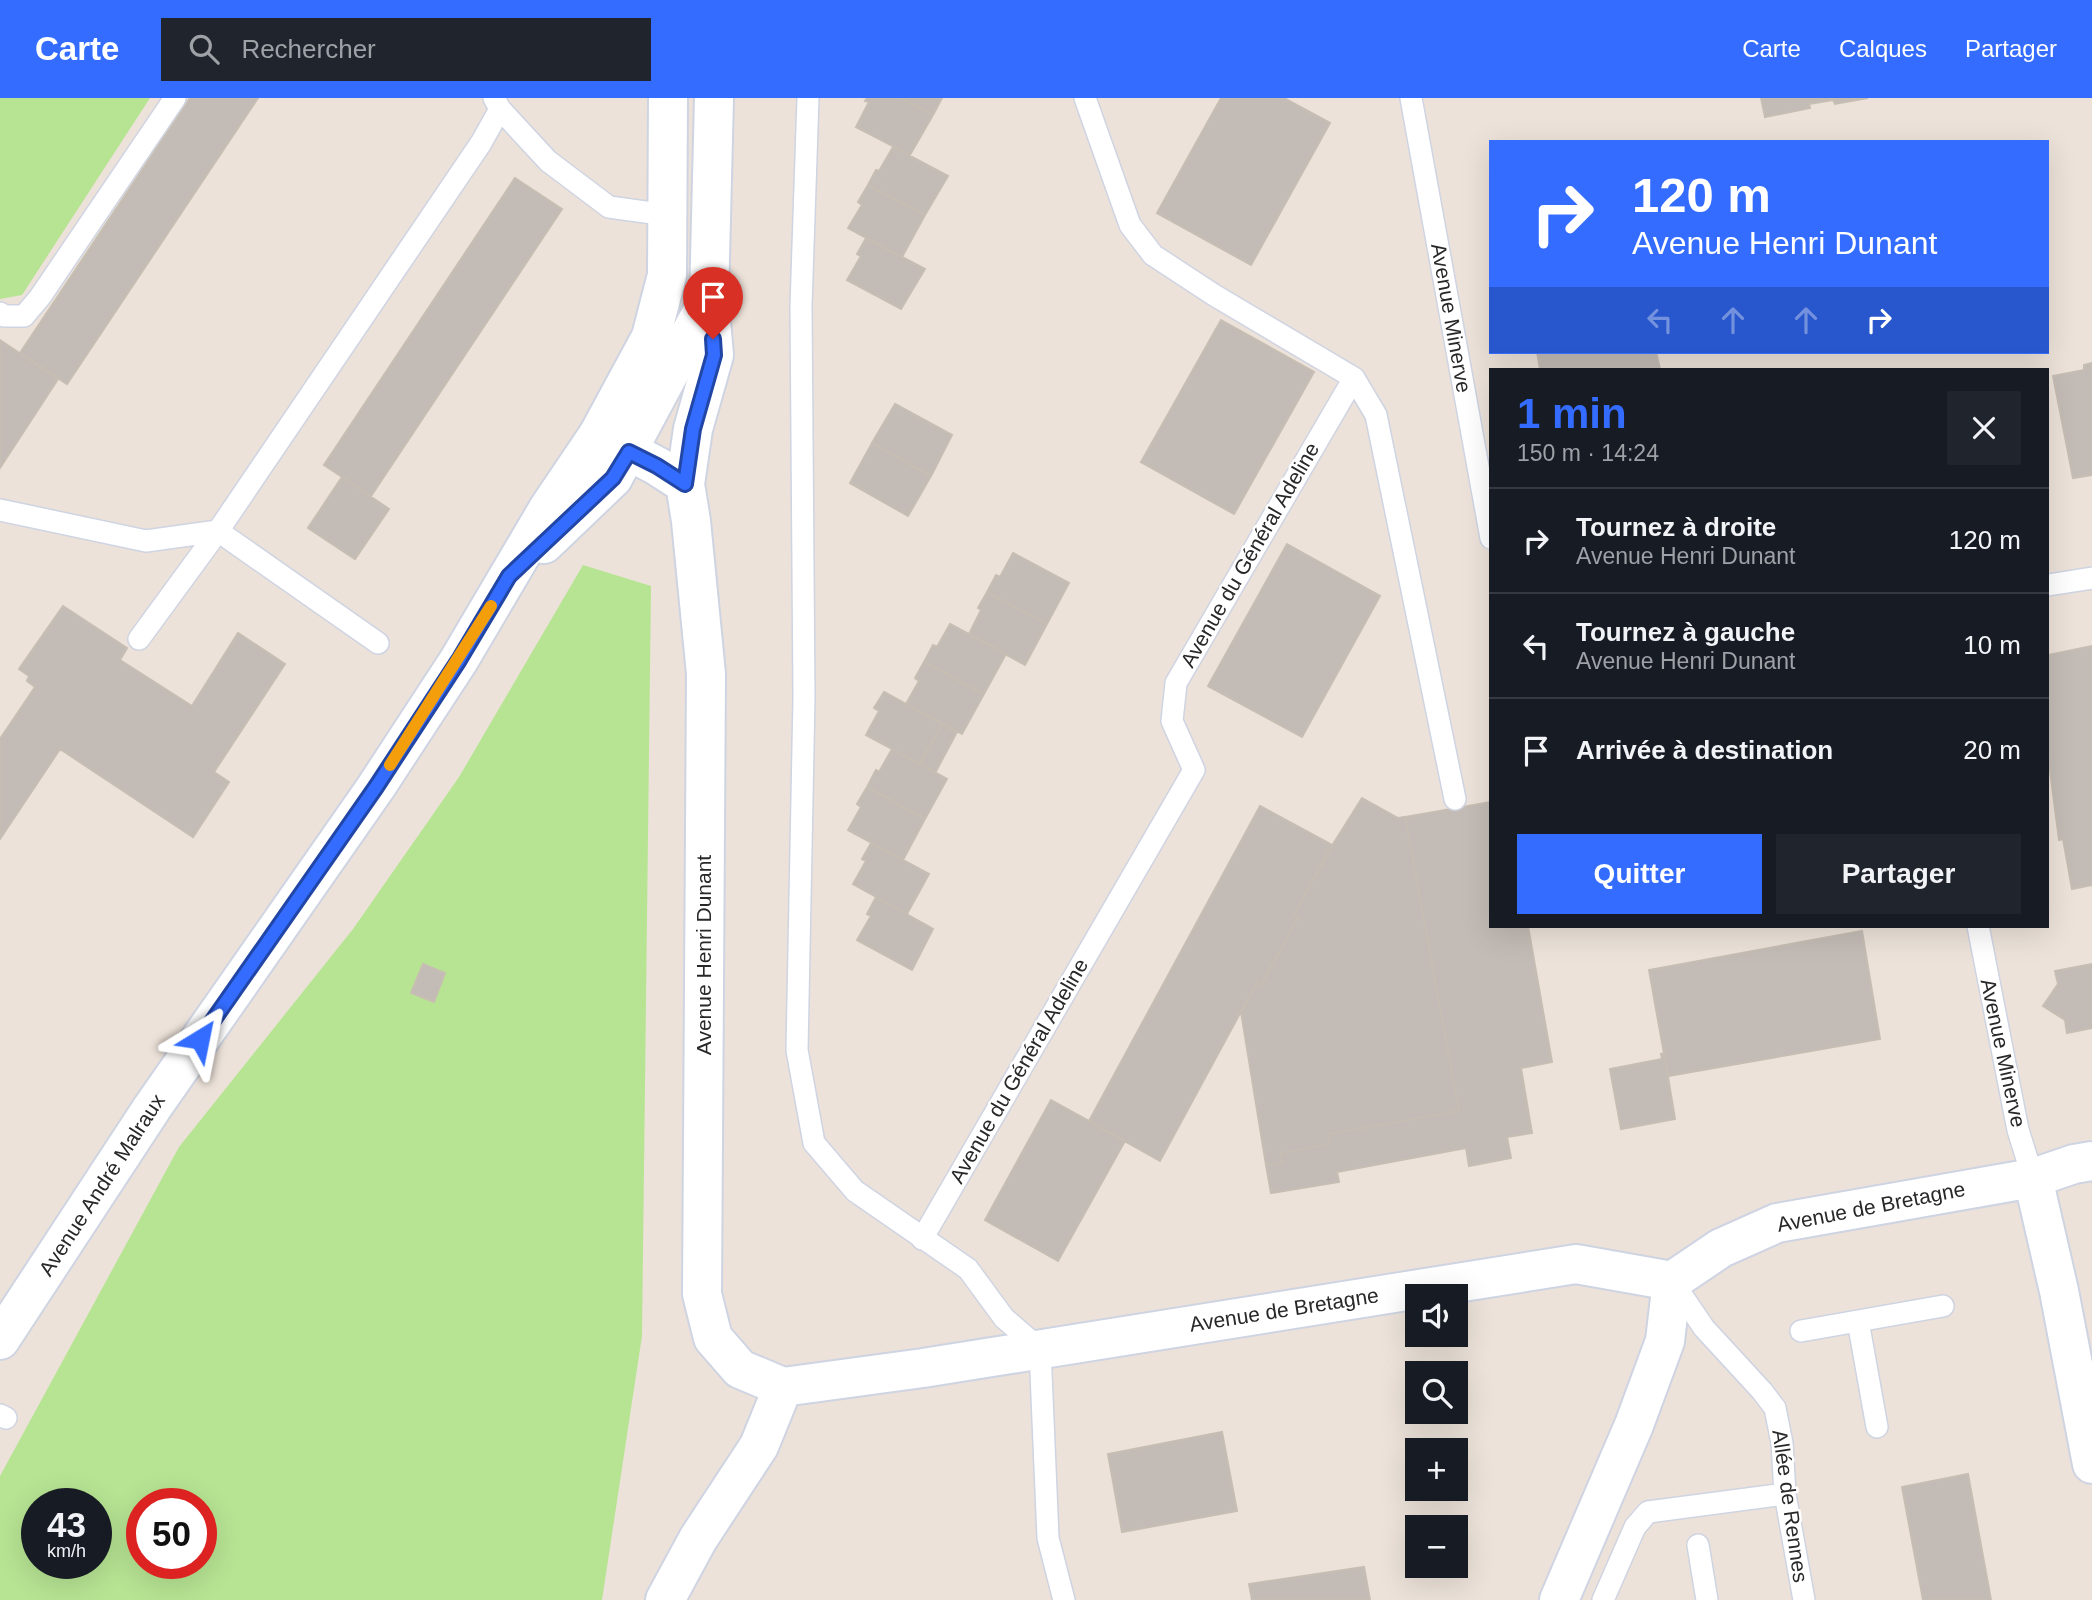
<!DOCTYPE html>
<html lang="fr">
<head>
<meta charset="utf-8">
<style>
	:root { --surface:#171b24; --page:#20242c; --text:#f1f3f6; --muted:#9ea1a6; --line:#363941; --accent:#336cff }
	body { margin:0; font-family:Helvetica,sans-serif; background:var(--page); color:var(--text); height:100vh; display:flex; flex-direction:column; font-size:26px; white-space:nowrap }
	* { box-sizing:border-box; margin:0 }
	p { font-size:23px; color:var(--muted) }
	.icon { flex:none; width:38px; height:38px; fill:none; stroke:currentColor; stroke-width:2; stroke-linecap:round; stroke-linejoin:round }
	.map { position:relative; flex:1; overflow:hidden }
	.panel { position:absolute; left:1489px; top:270px; width:560px; height:560px; display:flex; flex-direction:column; background:var(--surface); border-radius:0px; box-shadow:0 7px 28px #0002 }
	.panel>* { flex:none }
	.banner { position:absolute; left:1489px; top:42px; width:560px; height:214px; border-radius:0px; box-shadow:0 7px 28px #0002; background:#336cff; color:#fff; overflow:hidden }
	.fabs { position:absolute; left:1405px; top:1186px; display:grid; gap:14px }
	.fabs a { display:grid; place-items:center; width:63px; height:63px; border-radius:0px; background:var(--surface); box-shadow:0 7px 28px #0002; font-size:35px }
	.speed { position:absolute; left:21px; top:1390px; display:flex; gap:14px; font-size:35px; font-weight:700; text-align:center }
	.speed>* { display:grid; place-content:center; width:91px; height:91px; border-radius:50%; background:var(--surface); box-shadow:0 7px 28px #0002; line-height:1 }
	.speed small { font-size:18px; font-weight:400 }
	.speed .limit { border:10px solid #d22; background:#fff; color:#111 }
	.pin { position:absolute; display:grid; place-items:center; width:60px; height:60px; color:#fff; margin:-72px -30px; border-radius:50% 50% 50% 0; rotate:-45deg; box-shadow:0 0 7px #0007 }
	.pin .icon { rotate:45deg }
	.me { position:absolute; width:77px; margin:-38px; rotate:35deg; stroke-linejoin:round; filter:drop-shadow(0 0 5px #0008) }
	.turn { display:flex; align-items:center; gap:24px; height:147px; padding:0 28px; font-size:32px }
	.turn .icon { width:91px; height:91px; stroke-width:2.5 }
	.turn b { display:block; font-size:49px; line-height:60px }
	.lanes { display:flex; align-items:center; height:66px; padding:0 28px; background:#0003; justify-content:center; gap:35px; direction:ltr }
	.lanes .off { opacity:.35 }
	.round { display:grid; place-items:center; flex:none; width:74px; height:74px; border-radius:0px; background:var(--page) }
	.overview { display:flex; align-items:center; justify-content:space-between; height:119px; padding:0 28px }
	h1 { font-size:42px; font-weight:700; line-height:52px; color:var(--accent) }
	.cta { display:flex; gap:14px; margin-top:auto; padding:14px 28px }
	.cta a { flex:1; height:80px; border-radius:0px; background:var(--accent); color:#fff; font-size:28px; font-weight:700; line-height:80px; text-align:center }
	.cta a+a { background:var(--page); color:var(--text) }
	ul { padding:0; list-style:none }
	li { display:flex; align-items:center; gap:21px; height:105px; padding:0 28px; border-top:2px solid var(--line) }
	li div { flex:1 }
	li b { display:block; font-size:26px }
	li em { font-style:normal }
	header { display:flex; align-items:center; gap:42px; box-sizing:border-box; height:98px; padding:0 35px; background:var(--accent); color:#fff }
	header strong { font-size:33px }
	nav { display:flex; gap:38px; margin-inline-start:auto; font-size:24px }
	.search { width:490px; height:63px; background:var(--page); display:flex; align-items:center; gap:18px; box-sizing:border-box; padding:0 24px; border-radius:0px; color:var(--muted); font-size:26px }
	.map>svg:first-child { display:block }
	.green { fill:#b7e493; fill-rule:evenodd }
	.building { fill:#c3bcb6; stroke:#c7beb3; stroke-width:2 }
	.lines { fill:none; stroke-linecap:round; stroke-linejoin:round }
	.service-casing { stroke:#cfd4e2; stroke-width:24 }
	.minor-casing { stroke:#cfd4e2; stroke-width:42 }
	.secondary-casing { stroke:#cfd4e2; stroke-width:42 }
	.service { stroke:#fff; stroke-width:21 }
	.minor { stroke:#fff; stroke-width:38 }
	.secondary { stroke:#fff; stroke-width:38 }
	.route-casing { stroke:#2146a6; stroke-width:18 }
	.route { stroke:#336cff; stroke-width:12 }
	.slow { stroke:#f59e0b; stroke-width:12 }
	.labels { text-anchor:middle; stroke-width:5; stroke-linejoin:round; paint-order:stroke }
	.street-label { font-size:21px; fill:#282828; stroke:#fff }
</style>
</head>
<body>
<header>
<strong>Carte</strong>
<div class="search"><svg class="icon" aria-label="search" viewBox="0 0 24 24"><circle cx="10" cy="10" r="6"/><path d="M15 15l6 6"/></svg>Rechercher</div>
<nav><a>Carte</a><a>Calques</a><a>Partager</a></nav>
</header>
<div class="map">
<svg width="2092" height="1502" viewBox="0 0 2092 1502">
	<rect width="100%" height="100%" fill="#ece2d9"/>
	<!-- green -->
	<path class="green" d="M0,0H150L22,197L0,201Z
		M583,467L651,488L642,1238L602,1502H0V1378L179,1049L353,831L459,679ZM37,1405H96V1465H37ZM142,1405H201V1465H142Z"/>
	<!-- building -->
	<path class="building" d="M190,0H258L67,286L20,255Z
		M867,0H901L933,17L910,57L856,29L869,4L865,3Z
		M901,0H942L933,17Z
		M1221,0H1284L1330,25L1251,167L1157,115Z
		M1761,0H1868L1835,6L1833,2L1809,6L1810,10L1765,19Z
		M893,49L948,78L925,117L868,87L876,72L879,73Z
		M515,80L562,111L371,398L324,367Z
		M868,87L925,117L902,159L848,130L862,107L858,104Z
		M866,140L925,171L901,211L847,182L861,158L857,156Z
		M1221,222L1314,274L1234,416L1141,364Z
		M0,242L58,281L0,370Z
		M1537,254H1656L1660,271H1540Z
		M2092,265V377L2073,380L2053,278L2084,272V267Z
		M895,306L952,337L931,378L872,345Z
		M872,345L931,378L908,418L850,385Z
		M342,379L389,411L355,461L308,430Z
		M1287,446L1380,498L1302,639L1208,588Z
		M1013,455L1069,485L1047,526L987,494L996,477L1000,479Z
		M987,494L1047,526L1025,567L969,536L981,512L978,510Z
		M63,508L127,550L120,562L192,608L238,535L285,566L214,674L229,684L193,739L60,651L0,741V641L35,589L27,583L29,578L19,571Z
		M950,526L1006,556L984,596L924,564L933,547L937,549Z
		M2092,548V787L2072,791L2063,741L2059,742L2048,657V557Z
		M924,564L984,596L962,636L906,606L919,583L915,580Z
		M884,594L942,626L920,666L866,637L879,613L874,610Z
		M942,626L957,634L935,675L920,666Z
		M892,651L947,681L925,721L867,689L876,672L879,674Z
		M867,689L925,721L903,762L848,732L861,709L857,706Z
		M1362,700L1398,720L1405,719L1459,1013L1329,1036L1330,1046L1281,1055L1282,1065L1266,1067L1241,914L1257,884L1261,887L1298,820L1294,817L1330,751Z
		M1491,704V828H1528L1552,964L1521,970L1532,1035L1507,1039L1511,1060L1469,1068L1466,1050L1337,1074L1339,1084L1271,1095L1266,1067L1282,1065L1281,1055L1330,1046L1329,1036L1459,1013L1405,719Z
		M1260,708L1332,747L1294,817L1298,820L1261,887L1257,884L1160,1063L1089,1023Z
		M871,745L929,776L907,816L853,786L866,763L862,761Z
		M876,799L933,831L912,872L857,842L871,818L867,816Z
		M1862,833L1880,941L1668,978L1649,872Z
		M423,866L445,875L434,904L411,895Z
		M2092,866V930L2067,935L2065,922L2043,908L2058,886L2055,873Z
		M1664,955L1675,1021L1621,1031L1610,971L1662,961L1661,956Z
		M1051,1002L1125,1043L1058,1163L985,1122Z
		M1222,1334L1237,1413L1122,1434L1108,1356Z
		M1968,1376L1991,1502H1923L1902,1389Z
		M1364,1469L1370,1502H1252L1249,1486Z"/>
	<g class="lines">
		<!-- service casing -->
		<g class="service-casing">
			<path id="service" d="M494,0L500,11L548,63L609,109L667,117
				M808,0L801,208L804,599L797,952L814,1045L855,1093L968,1171L1004,1220L1040,1251L1048,1440L1064,1502
				M1085,0L1130,127L1153,157L1214,197L1354,280L1376,317L1455,701
				M1411,0L1491,440
				M0,215L4,218H24L40,199L175,0
				M0,412L146,443L218,433L378,545
				M2048,487L2092,480
				M139,541L218,433L481,45L500,11
				M1978,828L2018,1032L2033,1080
				M922,1141L1194,672L1172,623L1176,585L1354,280
				M1674,1186L1704,1230L1762,1293L1775,1310L1782,1345L1785,1396L1804,1502
				M1858,1223L1877,1329
				M1801,1233L1943,1208
				M0,1317L6,1320
				M1698,1447L1707,1502
				M1603,1502L1635,1429L1648,1414L1785,1396"/>
		</g>
		<!-- minor casing -->
		<g class="minor-casing">
			<path id="minor" d="M709,201L714,257L693,331L685,386L691,423L706,576L702,1196L713,1240L740,1271L783,1289
				M598,337L657,368L685,386
				M2033,1080L2059,1193L2092,1366
				M783,1289L923,1270L1576,1166L1672,1183L1721,1150L1777,1125L2033,1080L2074,1066L2092,1063
				M665,1502L698,1441L759,1348L783,1289
				M1559,1502L1634,1327L1665,1243L1672,1183"/>
		</g>
		<!-- secondary casing -->
		<g class="secondary-casing">
			<path id="secondary" d="M544,446L613,380L709,201L714,0
				M0,1242L152,1010L376,689L459,562L548,411L598,337L651,239L667,177L668,0"/>
		</g>
		<!-- service -->
		<use href="#service" class="service"/>
		<!-- minor -->
		<use href="#minor" class="minor"/>
		<!-- secondary -->
		<use href="#secondary" class="secondary"/>
	</g>
	<g class="lines">
		<!-- route casing -->
		<g class="route-casing">
			<path id="route" d="M200,941L376,689L459,562L509,478L613,380L629,354L657,368L685,386L693,331L714,257L713,241"/>
		</g>
		<!-- route -->
		<use href="#route" class="route"/>
		<!-- slow -->
		<path class="slow" d="M390,667L491,508"/>
	</g>
	<g class="labels">
		<!-- street labels -->
		<g class="street-label">
			<text transform="translate(1451 220) rotate(80)" y="7">Avenue Minerve</text>
			<text transform="translate(1250 457) rotate(-60)" y="7">Avenue du Général Adeline</text>
			<text transform="translate(704 857) rotate(-90)" y="7">Avenue Henri Dunant</text>
			<text transform="translate(2003 955) rotate(78)" y="7">Avenue Minerve</text>
			<text transform="translate(1019 973) rotate(-60)" y="7">Avenue du Général Adeline</text>
			<text transform="translate(102 1087) rotate(-57)" y="7">Avenue André Malraux</text>
			<text transform="translate(1871 1109) rotate(-11)" y="7">Avenue de Bretagne</text>
			<text transform="translate(1284 1212) rotate(-9)" y="7">Avenue de Bretagne</text>
			<text transform="translate(1790 1408) rotate(82)" y="7">Allée de Rennes</text>
		</g>
	</g>
</svg>
<div class="fabs">
<a><svg class="icon" aria-label="sound" viewBox="0 0 24 24"><path d="M4 9h4l5-4v14l-5-4H4zM17 9q2 3 0 6"/></svg></a>
<a><svg class="icon" aria-label="search" viewBox="0 0 24 24"><circle cx="10" cy="10" r="6"/><path d="M15 15l6 6"/></svg></a>
<a>+</a>
<a>−</a>
</div>
<div class="speed"><div>43<small>km/h</small></div><div class="limit">50</div></div>
<div class="pin" style="left:713px;top:241px;background:#d93025"><svg class="icon" aria-label="arrive" viewBox="0 0 24 24"><path d="M6 21V4h12l-3 4 3 4H6"/></svg></div>
<svg class="me" style="left:200px;top:941px" viewBox="-20 -20 40 40"><path d="M0-17L14 15 0 8-14 15z" fill="#336cff" stroke="#fff" stroke-width="4"/></svg>
<div class="banner">
<div class="turn"><svg class="icon" aria-label="right" viewBox="0 0 24 24"><path d="M7 20v-9h11M14 6l5 5-5 5"/></svg><div><b>120 m</b>Avenue Henri Dunant</div></div>
<div class="lanes"><svg class="icon off" aria-label="left" viewBox="0 0 24 24"><path d="M17 20v-9H6M10 6l-5 5 5 5"/></svg><svg class="icon off" aria-label="ahead" viewBox="0 0 24 24"><path d="M12 20V5M6 11l6-6 6 6"/></svg><svg class="icon off" aria-label="ahead" viewBox="0 0 24 24"><path d="M12 20V5M6 11l6-6 6 6"/></svg><svg class="icon" aria-label="right" viewBox="0 0 24 24"><path d="M7 20v-9h11M14 6l5 5-5 5"/></svg></div>
</div>
<section class="panel">
<div class="overview"><div><h1>1 min</h1><p>150 m · 14:24</p></div><a class="round"><svg class="icon" aria-label="close" viewBox="0 0 24 24"><path d="M6 6l12 12M18 6L6 18"/></svg></a></div>
<ul>
<li><svg class="icon" aria-label="right" viewBox="0 0 24 24"><path d="M7 20v-9h11M14 6l5 5-5 5"/></svg><div><b>Tournez à droite</b><p>Avenue Henri Dunant</p></div><em>120 m</em></li>
<li><svg class="icon" aria-label="left" viewBox="0 0 24 24"><path d="M17 20v-9H6M10 6l-5 5 5 5"/></svg><div><b>Tournez à gauche</b><p>Avenue Henri Dunant</p></div><em>10 m</em></li>
<li><svg class="icon" aria-label="arrive" viewBox="0 0 24 24"><path d="M6 21V4h12l-3 4 3 4H6"/></svg><div><b>Arrivée à destination</b></div><em>20 m</em></li>
</ul>
<div class="cta"><a>Quitter</a><a>Partager</a></div>
</section>
</div>
</body>
</html>
